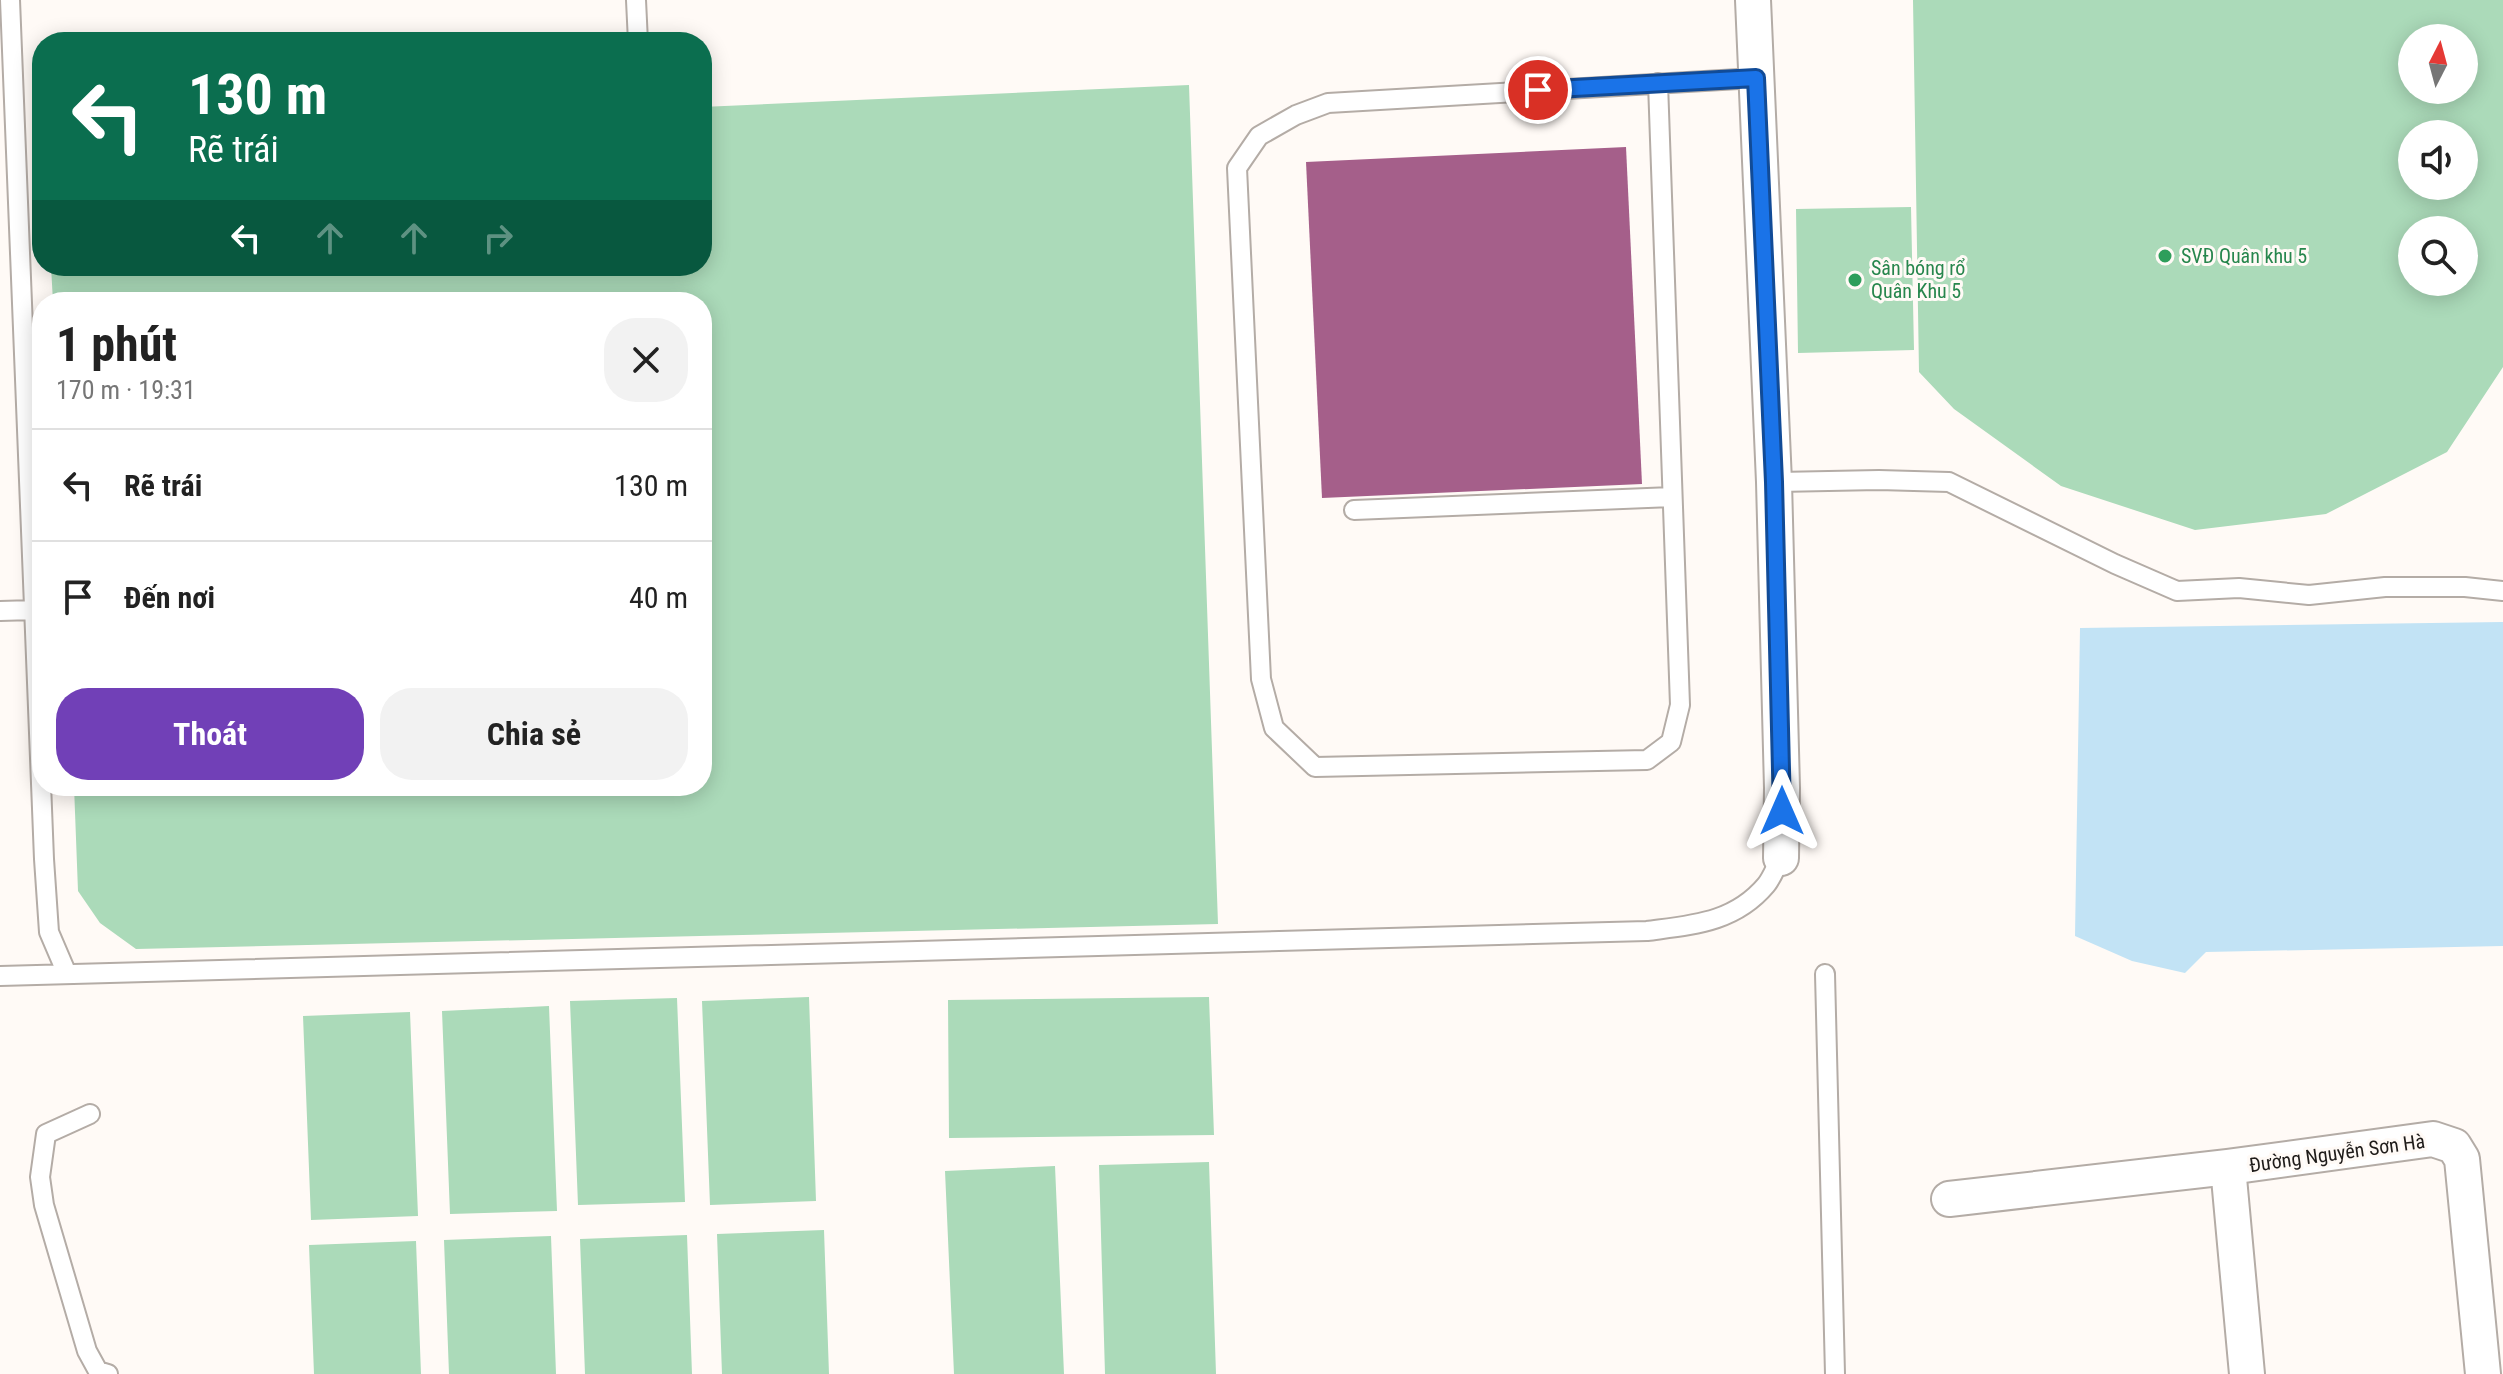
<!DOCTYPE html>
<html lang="vi">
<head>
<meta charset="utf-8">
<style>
	:root { --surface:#fff; --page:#f2f2f2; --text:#222; --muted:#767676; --line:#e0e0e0; --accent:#7140b7 }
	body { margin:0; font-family:"Roboto Condensed",sans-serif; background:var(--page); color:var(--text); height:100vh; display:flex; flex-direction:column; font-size:30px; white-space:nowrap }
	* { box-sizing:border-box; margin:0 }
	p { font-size:26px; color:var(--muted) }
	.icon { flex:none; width:44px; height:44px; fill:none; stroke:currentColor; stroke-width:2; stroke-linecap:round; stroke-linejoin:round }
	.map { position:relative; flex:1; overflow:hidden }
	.drawer { position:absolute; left:32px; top:292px; width:680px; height:504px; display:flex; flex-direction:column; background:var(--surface); border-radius:32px; box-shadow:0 4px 20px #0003 }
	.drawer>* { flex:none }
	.top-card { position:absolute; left:32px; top:32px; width:680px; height:244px; border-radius:32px; box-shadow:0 4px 20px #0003; background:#0b6e4f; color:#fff; overflow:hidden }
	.needle { width:52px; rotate:6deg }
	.buttons { position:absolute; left:2398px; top:24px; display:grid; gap:16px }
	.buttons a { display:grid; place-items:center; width:80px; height:80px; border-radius:50%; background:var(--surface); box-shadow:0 4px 20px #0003; font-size:40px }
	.pin { position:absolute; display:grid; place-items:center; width:68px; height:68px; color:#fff; margin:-34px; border:4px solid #fff; border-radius:50%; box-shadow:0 2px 8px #0007 }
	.me { position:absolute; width:88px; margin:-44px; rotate:0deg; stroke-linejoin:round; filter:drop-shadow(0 0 6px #0008) }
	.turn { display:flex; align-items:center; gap:28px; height:168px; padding:0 24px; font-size:36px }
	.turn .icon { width:104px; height:104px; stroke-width:2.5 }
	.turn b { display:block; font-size:56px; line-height:68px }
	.lanes { display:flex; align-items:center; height:76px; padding:0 24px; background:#0003; justify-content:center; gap:40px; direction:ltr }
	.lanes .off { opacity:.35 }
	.round { display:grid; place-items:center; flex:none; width:84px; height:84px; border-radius:32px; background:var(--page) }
	.overview { display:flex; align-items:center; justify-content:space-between; height:136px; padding:0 24px }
	h1 { font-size:48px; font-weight:700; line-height:60px }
	.primary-button { display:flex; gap:16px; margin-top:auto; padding:16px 24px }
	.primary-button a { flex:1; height:92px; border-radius:32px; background:var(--accent); color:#fff; font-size:32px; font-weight:700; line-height:92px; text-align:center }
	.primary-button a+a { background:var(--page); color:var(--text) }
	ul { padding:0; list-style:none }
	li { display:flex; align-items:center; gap:24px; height:112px; padding:0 24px; border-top:2px solid var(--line) }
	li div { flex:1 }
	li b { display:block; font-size:30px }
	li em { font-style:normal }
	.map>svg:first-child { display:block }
	.green { fill:#abdab9; fill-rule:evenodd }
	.water { fill:#c2e3f5 }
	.building { fill:#a55f8a }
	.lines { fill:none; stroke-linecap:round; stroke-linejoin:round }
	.lane-casing { stroke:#b4aca6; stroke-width:22 }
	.street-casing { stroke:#b4aca6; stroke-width:38 }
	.lane { stroke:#fff; stroke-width:18 }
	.street { stroke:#fff; stroke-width:34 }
	.route-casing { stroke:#114b97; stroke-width:20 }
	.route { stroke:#1a73e8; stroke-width:14 }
	.leisure-dot { fill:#2e9e5b; stroke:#fffaf6; stroke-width:3 }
	.labels { text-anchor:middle; stroke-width:6; stroke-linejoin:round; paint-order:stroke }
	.leisure-label { font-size:20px; fill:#27864d; stroke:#fffaf6; text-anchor:start }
	.street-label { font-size:20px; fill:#1f1c1a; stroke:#fffaf6 }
</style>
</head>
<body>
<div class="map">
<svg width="2503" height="1374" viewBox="0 0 2503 1374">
	<rect width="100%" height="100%" fill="#fffaf6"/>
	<!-- green -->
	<path class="green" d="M1913,0H2503V367L2447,452L2326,514L2195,530L2061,486L1954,409L1919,372ZM2412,38H2464V90H2412ZM2412,134H2464V186H2412ZM2412,230H2464V282H2412Z
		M1189,85L1218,924L136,949L100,923L78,891L74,786H702V302H53L51,266H702V107Z
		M1911,207L1914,350L1798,353L1796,209Z
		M809,997L816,1201L710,1205L702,1001Z
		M1209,997L1214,1135L949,1138L948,1000Z
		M677,998L685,1202L578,1205L570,1001Z
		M549,1006L557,1211L450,1214L442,1011Z
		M410,1012L418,1216L311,1220L303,1016Z
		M1209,1162L1216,1374H1105L1099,1165Z
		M1055,1166L1064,1374H954L945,1171Z
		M824,1230L829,1374H722L717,1234Z
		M687,1235L692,1374H585L580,1239Z
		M551,1236L556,1374H449L444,1240Z
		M416,1241L421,1374H314L309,1245Z"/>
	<!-- water -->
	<path class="water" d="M2503,622V946L2206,952L2185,973L2132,961L2075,936L2080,628Z"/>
	<!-- building -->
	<path class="building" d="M1626,147L1642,484L1322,498L1306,162Z"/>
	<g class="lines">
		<!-- lane casing -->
		<g class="lane-casing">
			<path id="lane" d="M10,0L44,859L49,932L67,974
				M636,0L638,42
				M1658,83L1680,705L1671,742L1647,760L1315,767L1274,728L1261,679L1237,168L1259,136L1296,115L1328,103L1756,78
				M1774,482L1879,480L1949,482L2115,564L2177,591L2239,588L2309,595L2385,587H2465L2503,591
				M1354,510L1672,497
				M0,611L34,610
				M1825,974L1835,1374
				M0,976L1647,931C1692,925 1734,923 1766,885C1772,878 1776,866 1781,858
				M90,1114L46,1134L40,1177L44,1205L87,1351L98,1371L108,1374"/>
		</g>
		<!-- street casing -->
		<g class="street-casing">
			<path id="street" d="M1753,0L1774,482L1782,788L1781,858
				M2228,1167L2247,1374
				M1949,1199L2228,1167L2433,1139L2454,1146L2462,1159L2483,1374"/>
		</g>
		<!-- lane -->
		<use href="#lane" class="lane"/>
		<!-- street -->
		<use href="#street" class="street"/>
	</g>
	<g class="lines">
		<!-- route casing -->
		<g class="route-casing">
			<path id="route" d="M1538,90L1756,78L1774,482L1782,811"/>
		</g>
		<!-- route -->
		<use href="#route" class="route"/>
	</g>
	<!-- markers -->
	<g class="leisure-dot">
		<circle cx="2165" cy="256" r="8"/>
		<circle cx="1855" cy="280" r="8"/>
	</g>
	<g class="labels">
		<!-- leisure labels -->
		<g class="leisure-label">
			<text x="2181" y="263">SVĐ Quân khu 5</text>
			<text x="1871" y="275">Sân bóng rổ<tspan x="1871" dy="23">Quân Khu 5</tspan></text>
		</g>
		<!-- street labels -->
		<g class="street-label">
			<text transform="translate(2337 1153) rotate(-8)" y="7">Đường Nguyễn Sơn Hà</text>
		</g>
	</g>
</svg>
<div class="buttons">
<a><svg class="needle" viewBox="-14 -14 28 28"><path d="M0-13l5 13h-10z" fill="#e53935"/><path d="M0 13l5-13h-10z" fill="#767676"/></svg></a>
<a><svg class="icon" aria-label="sound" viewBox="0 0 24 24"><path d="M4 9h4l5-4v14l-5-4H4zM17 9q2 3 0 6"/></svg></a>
<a><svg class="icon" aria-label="search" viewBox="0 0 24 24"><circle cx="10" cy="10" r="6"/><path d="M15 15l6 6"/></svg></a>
</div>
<div class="pin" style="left:1538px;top:90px;background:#d93025"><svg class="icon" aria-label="arrive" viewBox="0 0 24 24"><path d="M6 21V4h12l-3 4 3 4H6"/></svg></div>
<svg class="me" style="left:1782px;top:811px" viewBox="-20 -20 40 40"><path d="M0-17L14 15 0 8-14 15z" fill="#1a73e8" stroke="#fff" stroke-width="4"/></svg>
<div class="top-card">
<div class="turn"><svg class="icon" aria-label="left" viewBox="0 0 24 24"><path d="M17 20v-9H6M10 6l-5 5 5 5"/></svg><div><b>130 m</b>Rẽ trái</div></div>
<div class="lanes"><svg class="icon" aria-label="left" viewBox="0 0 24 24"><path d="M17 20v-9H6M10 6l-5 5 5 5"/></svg><svg class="icon off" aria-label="ahead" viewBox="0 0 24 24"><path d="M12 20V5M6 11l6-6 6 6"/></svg><svg class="icon off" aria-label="ahead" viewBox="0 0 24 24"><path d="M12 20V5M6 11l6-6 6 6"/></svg><svg class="icon off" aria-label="right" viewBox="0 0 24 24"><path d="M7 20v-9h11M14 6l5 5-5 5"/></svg></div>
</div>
<section class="drawer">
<div class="overview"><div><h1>1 phút</h1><p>170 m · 19:31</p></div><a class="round"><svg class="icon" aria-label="close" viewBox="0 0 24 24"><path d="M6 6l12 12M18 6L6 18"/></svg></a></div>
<ul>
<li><svg class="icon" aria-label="left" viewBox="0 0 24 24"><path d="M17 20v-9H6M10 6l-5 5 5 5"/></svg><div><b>Rẽ trái</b></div><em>130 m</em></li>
<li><svg class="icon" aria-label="arrive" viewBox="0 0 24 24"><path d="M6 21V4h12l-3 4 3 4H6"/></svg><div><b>Đến nơi</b></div><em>40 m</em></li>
</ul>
<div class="primary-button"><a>Thoát</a><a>Chia sẻ</a></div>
</section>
</div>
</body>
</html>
